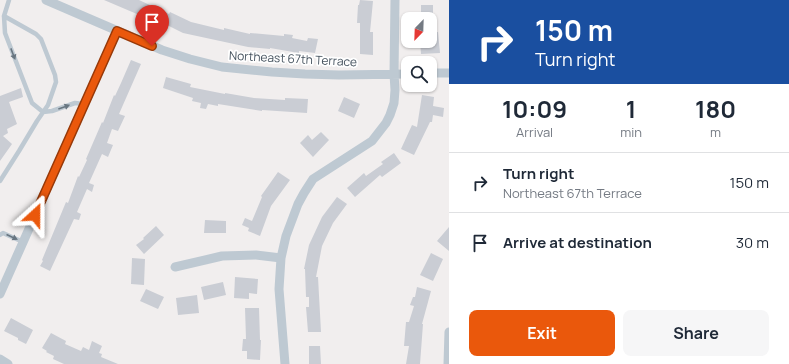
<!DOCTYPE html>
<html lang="en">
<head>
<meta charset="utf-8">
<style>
	:root { --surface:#fff; --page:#f6f6f7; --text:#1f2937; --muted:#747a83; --line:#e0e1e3; --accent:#ea580c }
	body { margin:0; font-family:Manrope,sans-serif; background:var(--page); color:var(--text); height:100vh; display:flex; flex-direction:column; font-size:15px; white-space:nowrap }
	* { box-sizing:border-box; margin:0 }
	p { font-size:13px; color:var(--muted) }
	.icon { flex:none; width:22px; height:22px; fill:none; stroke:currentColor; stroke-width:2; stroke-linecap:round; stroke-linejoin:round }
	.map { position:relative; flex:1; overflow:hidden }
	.side { display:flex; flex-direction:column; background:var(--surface); width:340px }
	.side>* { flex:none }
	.top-card { background:#1a4fa0; color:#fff; overflow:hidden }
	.needle { width:26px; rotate:203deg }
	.controls { position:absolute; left:401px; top:12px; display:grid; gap:8px }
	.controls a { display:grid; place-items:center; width:36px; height:36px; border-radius:8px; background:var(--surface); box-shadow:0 1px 3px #0004; font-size:20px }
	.pin { position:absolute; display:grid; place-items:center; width:34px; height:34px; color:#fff; margin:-41px -17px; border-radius:50% 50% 50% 0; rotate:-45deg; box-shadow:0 0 4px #0007 }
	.pin .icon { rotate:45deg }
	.me { position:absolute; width:44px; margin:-22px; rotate:24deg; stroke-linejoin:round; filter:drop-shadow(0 0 3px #0008) }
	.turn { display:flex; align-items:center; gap:14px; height:84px; padding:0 20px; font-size:18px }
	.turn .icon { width:52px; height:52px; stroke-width:2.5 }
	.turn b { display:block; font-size:28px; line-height:34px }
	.eta { display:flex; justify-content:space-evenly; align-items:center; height:68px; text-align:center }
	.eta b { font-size:24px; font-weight:700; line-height:28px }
	.button { display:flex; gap:8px; margin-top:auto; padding:8px 20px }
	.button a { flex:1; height:46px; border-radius:8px; background:var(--accent); color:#fff; font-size:16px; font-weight:700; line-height:46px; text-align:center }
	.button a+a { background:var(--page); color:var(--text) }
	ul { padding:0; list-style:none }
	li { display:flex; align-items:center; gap:12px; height:60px; padding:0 20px; border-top:1px solid var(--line) }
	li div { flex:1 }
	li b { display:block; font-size:15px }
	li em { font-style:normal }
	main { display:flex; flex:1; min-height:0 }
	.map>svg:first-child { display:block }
	.building { fill:#cacdd4 }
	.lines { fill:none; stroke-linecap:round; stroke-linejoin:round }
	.lane { stroke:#bec9d2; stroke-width:4.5 }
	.street { stroke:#bec9d2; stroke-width:9 }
	.oneway { fill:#697681 }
	.route-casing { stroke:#983908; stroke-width:10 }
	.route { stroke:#ea580c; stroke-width:7 }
	.labels { text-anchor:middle; stroke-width:3.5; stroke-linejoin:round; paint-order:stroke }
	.street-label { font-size:12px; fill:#45525e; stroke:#fff }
</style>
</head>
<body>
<main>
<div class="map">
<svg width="449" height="364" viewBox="0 0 449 364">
	<rect width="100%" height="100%" fill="#f1eeee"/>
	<!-- building -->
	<path class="building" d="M104,0H139L169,14L170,12L191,22L224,30V28L250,34V33L284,36V34L293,35L292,38L307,41L308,38L318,39L315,53L299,51V53L270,48V49L248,47L183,33L159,21L158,23Z
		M360,0L373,1L370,32H373V55L360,54V23H357L358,5H359Z
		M421,5H433V19H421Z
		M438,32L440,53L421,54L420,41H430V33Z
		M131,60L141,64L119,114L125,116L118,131L112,129L107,143L113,145L108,157L102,154L89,183L94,185L92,192L87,189L77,212L81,214L79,220L74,219L50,271L40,266L43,261L42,260L66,202L68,203L78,176L79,177L87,160L86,159L102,122L103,123L114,95L115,96L121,83Z
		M166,77L191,84L190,87L225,94V93L254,98L285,100V98L308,99L307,113L262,110V111L218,104V106L208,104L206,109L200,108L201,103L192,101L193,98L163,88Z
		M21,88L23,97L9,102L17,124L7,129L8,133L3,136L12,144L0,161V96Z
		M422,95L434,97L433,106L444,108L443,117L433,115L432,122H430L414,155L401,149L412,125L417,127Z
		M344,97L360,104L354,118L338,111Z
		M321,132L329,140L313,157L300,143L308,135L312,140Z
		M394,153L401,163L382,177L380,175L355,197L347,188L364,173L366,176L383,164L381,162Z
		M278,172L290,180L271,206L260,236L248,231L249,228L242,225L245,218L252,221L262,197L261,196Z
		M337,197L347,204L333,223L322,246L316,277H318L321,332H308L306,307H309V297H306L305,269H304L309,245L322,217Z
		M205,220L226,221V233H204Z
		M156,226L164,235L144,254L136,245L144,239L143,238Z
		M449,227V251L437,241Z
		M431,253L443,259L433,281L420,275Z
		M132,258L145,259L144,285L131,284Z
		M235,277L258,279L257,294L249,293V299L234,298Z
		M223,282L226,295L204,300L201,287Z
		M417,287L431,291L422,324H423L420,364H406L409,346H404L406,322H409L414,306L410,305L413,297H415Z
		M146,289L164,297L158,309L140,301Z
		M197,295L199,313L178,315L176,298Z
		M245,308H259L260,340H261L260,360L247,359V351H242L243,339H246Z
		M11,318L33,330L26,344L18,340V338L4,331Z
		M51,333L66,341L65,344L81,351L83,347L89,350L92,341L102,346L99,353L102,354L101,357L118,364H64L53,359L54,356L46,352L47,351L42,348Z
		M309,346H320L321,364H309Z"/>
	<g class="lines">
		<!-- lane -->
		<path class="lane" d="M9,0L4,16L5,33L32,103L43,112L52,111L75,103L84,104
			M0,181L19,151L37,121L48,105L56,82L55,75L41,39L36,34L4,16
			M0,235L3,233L23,242"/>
		<!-- street -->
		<path class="street" d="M46,0L162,50L190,59L222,67L272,72L305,74L339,75L408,74
			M430,73H449
			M175,267L222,256L256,255L281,258
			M0,294L117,31
			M0,359L8,364
			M285,364L279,289L281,258L286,236L298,204L304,193L313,179L372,141L386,123L390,115L394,103L395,90L394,74L395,0
			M448,364L449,332"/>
	</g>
	<!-- one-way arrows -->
	<defs><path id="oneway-solid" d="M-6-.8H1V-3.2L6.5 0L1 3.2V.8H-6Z"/></defs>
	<g class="oneway">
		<use href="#oneway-solid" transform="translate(13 54) rotate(69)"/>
		<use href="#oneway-solid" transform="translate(64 107) rotate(-20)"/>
		<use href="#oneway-solid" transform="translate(12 237) rotate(24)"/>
	</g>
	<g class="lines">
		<!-- route casing -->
		<g class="route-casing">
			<path id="route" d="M35,215L117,31L152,46"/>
		</g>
		<!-- route -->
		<use href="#route" class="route"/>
	</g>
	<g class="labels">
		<!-- street labels -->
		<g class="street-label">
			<text transform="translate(293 59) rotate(3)" y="4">Northeast 67th Terrace</text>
		</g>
	</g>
</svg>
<div class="controls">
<a><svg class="needle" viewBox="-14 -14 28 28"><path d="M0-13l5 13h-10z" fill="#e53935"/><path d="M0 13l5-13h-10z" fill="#747a83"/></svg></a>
<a><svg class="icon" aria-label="search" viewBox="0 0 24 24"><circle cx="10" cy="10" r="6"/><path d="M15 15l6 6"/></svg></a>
</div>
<div class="pin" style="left:152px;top:46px;background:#d93025"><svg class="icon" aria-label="arrive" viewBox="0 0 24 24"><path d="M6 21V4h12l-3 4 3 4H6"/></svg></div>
<svg class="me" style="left:35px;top:215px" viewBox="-20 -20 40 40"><path d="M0-17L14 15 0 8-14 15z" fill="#ea580c" stroke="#fff" stroke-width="4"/></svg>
</div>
<section class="side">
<div class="top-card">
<div class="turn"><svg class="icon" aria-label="right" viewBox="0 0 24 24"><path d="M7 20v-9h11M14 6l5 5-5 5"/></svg><div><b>150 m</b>Turn right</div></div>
</div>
<div class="eta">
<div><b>10:09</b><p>Arrival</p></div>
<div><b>1</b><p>min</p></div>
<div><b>180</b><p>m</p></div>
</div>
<ul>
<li><svg class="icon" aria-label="right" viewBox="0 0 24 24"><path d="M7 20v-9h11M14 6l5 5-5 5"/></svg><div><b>Turn right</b><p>Northeast 67th Terrace</p></div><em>150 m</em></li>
<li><svg class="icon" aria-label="arrive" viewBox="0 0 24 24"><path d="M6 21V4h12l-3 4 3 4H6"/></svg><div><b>Arrive at destination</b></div><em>30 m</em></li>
</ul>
<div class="button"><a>Exit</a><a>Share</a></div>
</section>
</main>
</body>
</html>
